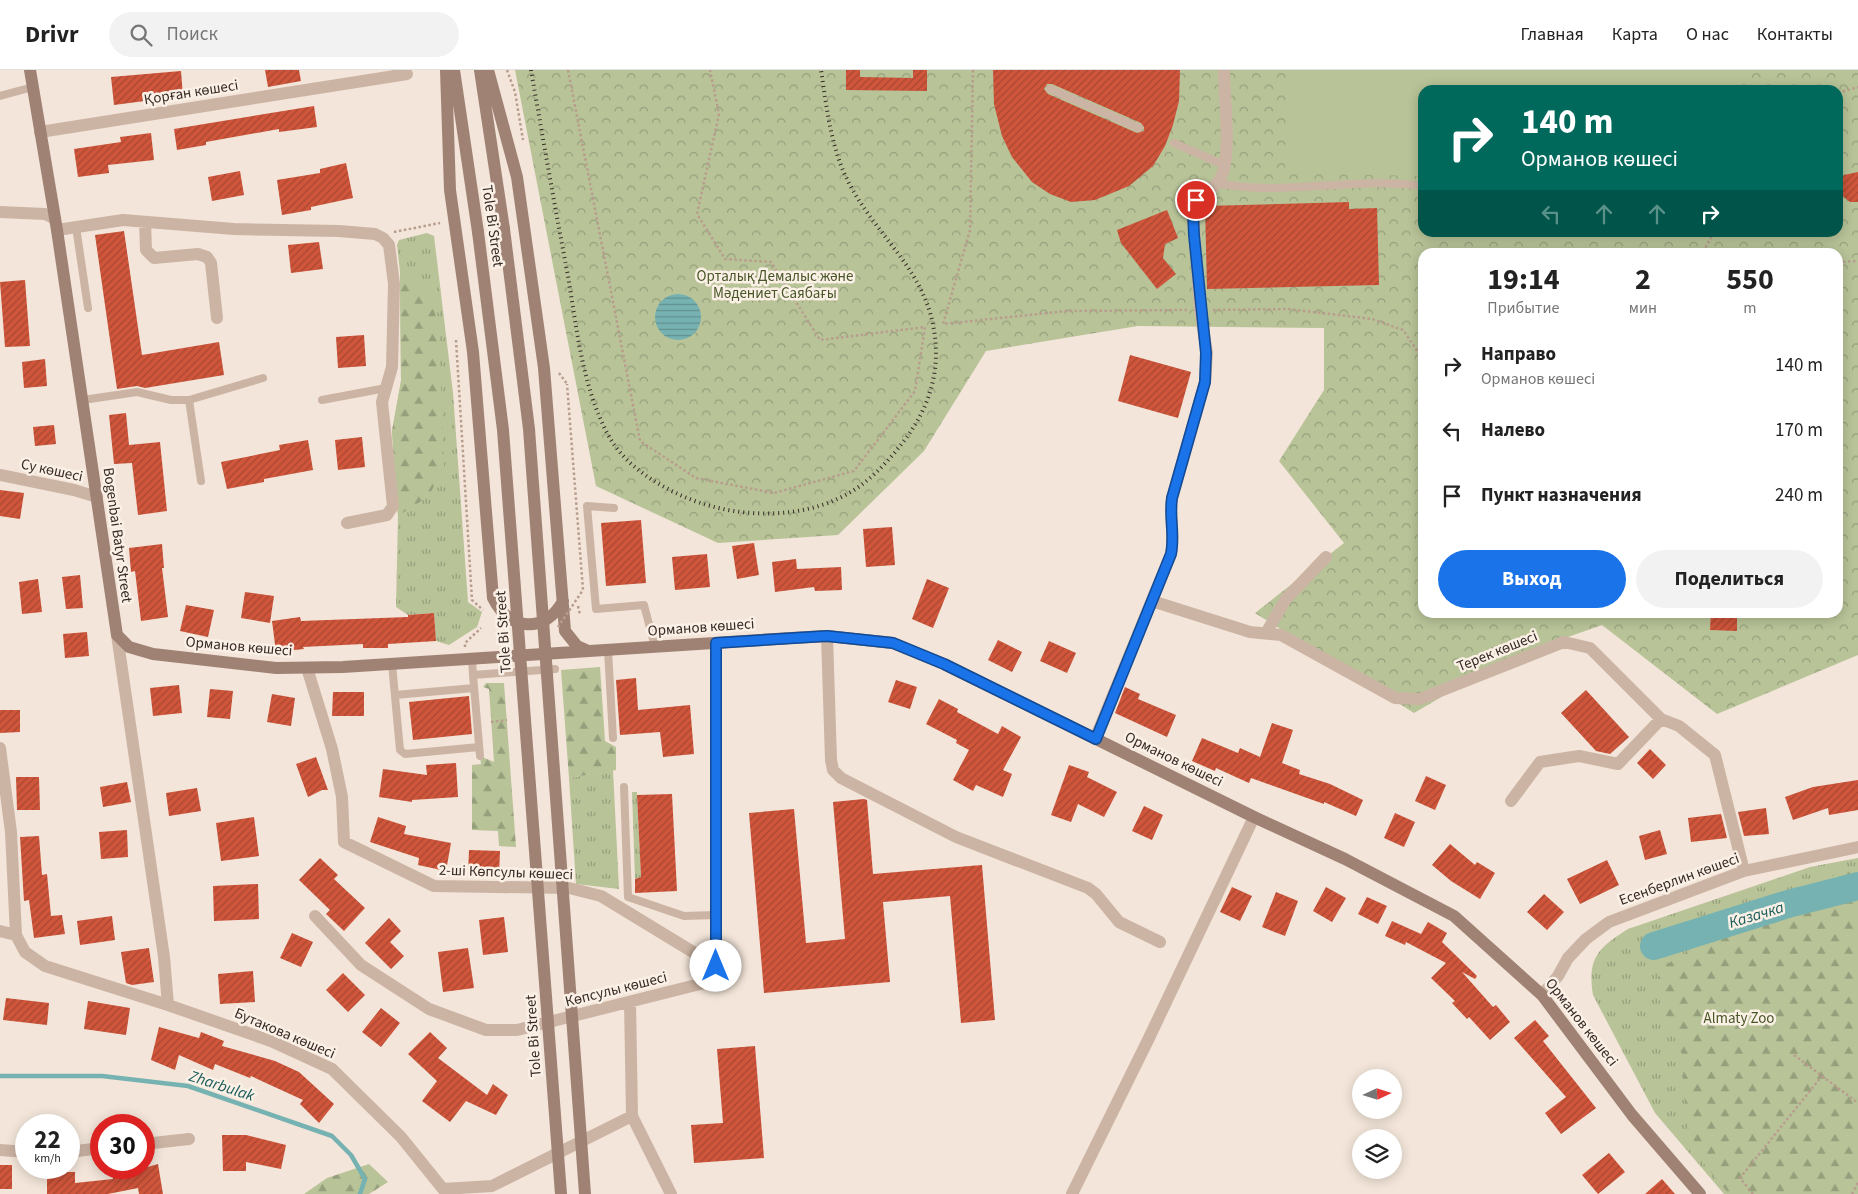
<!DOCTYPE html>
<html lang="ru">
<head>
<meta charset="utf-8">
<style>
	:root { --surface:#fff; --page:#f2f2f2; --text:#222; --muted:#767676; --line:#e0e0e0; --accent:#1a73e8 }
	body { margin:0; font-family:"Source Sans 3",sans-serif; background:var(--page); color:var(--text); height:100vh; display:flex; flex-direction:column; font-size:19px; white-space:nowrap }
	* { box-sizing:border-box; margin:0 }
	p { font-size:16px; color:var(--muted) }
	.icon { flex:none; width:28px; height:28px; fill:none; stroke:currentColor; stroke-width:2; stroke-linecap:round; stroke-linejoin:round }
	.map { position:relative; flex:1; overflow:hidden }
	.details { position:absolute; left:1418px; top:178px; width:425px; height:370px; display:flex; flex-direction:column; background:var(--surface); border-radius:15px; box-shadow:0 2px 12px #0003 }
	.details>* { flex:none }
	.hud { position:absolute; left:1418px; top:15px; width:425px; height:152px; border-radius:15px; box-shadow:0 2px 12px #0003; background:#00695c; color:#fff; overflow:hidden }
	.needle { width:32px; rotate:86deg }
	.tools { position:absolute; left:1352px; top:999px; display:grid; gap:10px }
	.tools a { display:grid; place-items:center; width:50px; height:50px; border-radius:50%; background:var(--surface); box-shadow:0 2px 12px #0003; font-size:25px }
	.speed { position:absolute; left:15px; top:1044px; display:flex; gap:10px; font-size:25px; font-weight:700; text-align:center }
	.speed>* { display:grid; place-content:center; width:65px; height:65px; border-radius:50%; background:var(--surface); box-shadow:0 2px 12px #0003; line-height:1 }
	.speed small { font-size:12px; font-weight:400 }
	.speed .limit { border:8px solid #d22; background:#fff; color:#111 }
	.pin { position:absolute; display:grid; place-items:center; width:42px; height:42px; color:#fff; margin:-21px; border:2px solid #fff; border-radius:50%; box-shadow:0 1px 5px #0007 }
	.me { position:absolute; width:55px; margin:-28px; rotate:0deg; stroke-linejoin:round; filter:drop-shadow(0 0 4px #0008) }
	.turn { display:flex; align-items:center; gap:18px; height:105px; padding:0 20px; font-size:22px }
	.turn .icon { width:65px; height:65px; stroke-width:2.5 }
	.turn b { display:block; font-size:35px; line-height:42px }
	.lanes { display:flex; align-items:center; height:48px; padding:0 20px; background:#0003; justify-content:center; gap:25px; direction:ltr }
	.lanes .off { opacity:.35 }
	.eta { display:flex; justify-content:space-evenly; align-items:center; height:85px; text-align:center }
	.eta b { font-size:30px; font-weight:700; line-height:35px }
	.primary-button { display:flex; gap:10px; margin-top:auto; padding:10px 20px }
	.primary-button a { flex:1; height:58px; border-radius:30px; background:var(--accent); color:#fff; font-size:20px; font-weight:700; line-height:58px; text-align:center }
	.primary-button a+a { background:var(--page); color:var(--text) }
	ul { padding:0; list-style:none }
	li { display:flex; align-items:center; gap:15px; height:65px; padding:0 20px }
	li div { flex:1 }
	li b { display:block; font-size:19px }
	li em { font-style:normal }
	header { display:flex; align-items:center; gap:30px; box-sizing:border-box; height:70px; padding:0 25px; background:var(--surface); border-bottom:1px solid var(--line) }
	header strong { font-size:24px }
	nav { display:flex; gap:28px; margin-inline-start:auto; font-size:18px }
	.search { width:350px; height:45px; background:var(--page); display:flex; align-items:center; gap:12px; box-sizing:border-box; padding:0 18px; border-radius:28px; color:var(--muted); font-size:19px }
	.map>svg:first-child { display:block }
	.grass { fill:url(#grass-tufts) }
	.forest { fill:url(#forest-firs) }
	.park { fill:url(#park-crowns); fill-rule:evenodd }
	.pitch { fill:#b8c398 }
	.water { fill:url(#water-rules) }
	.lines { fill:none; stroke-linecap:round; stroke-linejoin:round }
	.stream { stroke:#76b2b1; stroke-width:4.5 }
	.river { stroke:#76b2b1; stroke-width:28 }
	.building { fill:url(#building-hatch); fill-rule:evenodd }
	.path { stroke:#b89d8e; stroke-width:2.5; stroke-dasharray:2.5 2.5; stroke-linecap:butt }
	.lane { stroke:#ccb4a4; stroke-width:8 }
	.street { stroke:#ccb4a4; stroke-width:12 }
	.secondary { stroke:#a08275; stroke-width:12 }
	.rail { stroke:#372a26; stroke-width:4; stroke-dasharray:1 4; stroke-linecap:butt }
	.path-bridge { stroke:#b89d8e; stroke-width:2.5; stroke-dasharray:2.5 2.5; stroke-linecap:butt }
	.secondary-bridge { stroke:#a08275; stroke-width:12 }
	.route-casing { stroke:#114b97; stroke-width:12 }
	.route { stroke:#1a73e8; stroke-width:9 }
	.labels { text-anchor:middle; stroke-width:5; stroke-linejoin:round; paint-order:stroke }
	.street-label { font-size:15px; fill:#372a26; stroke:#fbf0e6 }
	.park-label { font-size:15px; fill:#495728; stroke:#fbf0e6 }
	.water-label { font-size:16px; font-style:italic; fill:#195c5b; stroke:#fbf0e6 }
</style>
</head>
<body>
<header>
<strong>Drivr</strong>
<div class="search"><svg class="icon" aria-label="search" viewBox="0 0 24 24"><circle cx="10" cy="10" r="6"/><path d="M15 15l6 6"/></svg>Поиск</div>
<nav><a>Главная</a><a>Карта</a><a>О нас</a><a>Контакты</a></nav>
</header>
<div class="map">
<svg width="1858" height="1124" viewBox="0 0 1858 1124">
	<defs>
		<pattern id="grass-tufts" width="24" height="20" patternUnits="userSpaceOnUse" patternTransform="scale(1.25)"><rect width="24" height="20" fill="#b8c398"/><path d="M3 7l-1-3M5 7V3M7 7l1-3M15 17l-1-3M17 17v-4M19 17l1-3" fill="none" stroke="#969f7c"/></pattern>
		<pattern id="forest-firs" width="22" height="20" patternUnits="userSpaceOnUse" patternTransform="scale(1.25)"><rect width="22" height="20" fill="#b8c398"/><path d="M5 1l3.5 6h-7zM16 11l3.5 6h-7z" fill="#969f7c"/></pattern>
		<pattern id="park-crowns" width="20" height="18" patternUnits="userSpaceOnUse" patternTransform="scale(1.25)"><rect width="20" height="18" fill="#b8c398"/><path d="M2 6a3 3 0 1 1 6 0M12 15a3 3 0 1 1 6 0" fill="none" stroke="#969f7c"/></pattern>
		<pattern id="water-rules" width="6" height="5" patternUnits="userSpaceOnUse" patternTransform="scale(1.25)"><rect width="6" height="5" fill="#76b2b1"/><path d="M0 2.5h6" fill="none" stroke="#629190"/></pattern>
		<pattern id="building-hatch" width="6" height="6" patternUnits="userSpaceOnUse" patternTransform="scale(1.25)"><rect width="6" height="6" fill="#cf553b"/><path d="M-1 1l2-2M0 6l6-6M5 7l2-2" fill="none" stroke="#a94731"/></pattern>
	</defs>
	<rect width="100%" height="100%" fill="#f3e5d9"/>
	<!-- grass -->
	<path class="grass" d="M427,163L434,166L453,323L468,532L482,542L477,557L449,575L436,571L434,543L408,545L396,537L398,446L392,361L401,311L400,202L397,175L399,170Z
		M613,700L619,819L576,814L569,708Z
		M632,722H637L641,807L635,809Z
		M1858,788V1124H1724L1655,1043L1593,925C1587,888 1598,878 1628,859L1810,797Z"/>
	<!-- forest -->
	<path class="forest" d="M400,202L431,223L439,264L444,396L429,426L398,446L392,361L401,311Z
		M600,597L605,671L616,677V700L569,708L561,600Z
		M486,613H504L516,777L499,776L498,761L472,760V695L481,694L480,686L494,692L489,619L483,617Z
		M1858,796V1124H1729L1702,1091L1686,1052L1682,985L1655,919L1661,898L1707,870L1844,800Z
		M369,1094L388,1112L369,1124H304L327,1108Z"/>
	<!-- park -->
	<path class="park" d="M515,0H1858V585L1717,644L1602,555L1508,588L1414,643L1255,543L1344,473L1279,391L1324,320V258L1138,256L986,281L924,381L838,465L718,473L596,416ZM1422,20H1838V162H1422ZM1422,182H1838V542H1422Z"/>
	<!-- pitch -->
	<path class="pitch" d="M1287,0H1739V20H1422V106L1285,103Z"/>
	<!-- water -->
	<path class="water" d="M655 247a23 23 0 1 1 46 0a23 23 0 1 1-46 0Z"/>
	<g class="lines">
		<!-- stream -->
		<path class="stream" d="M0,1006H102L188,1016L332,1066L351,1085L365,1109L360,1124"/>
		<!-- river -->
		<path class="river" d="M1654,876L1788,834L1858,816"/>
	</g>
	<!-- building -->
	<path class="building" d="M265,0H299L301,11L268,17Z
		M846,0H860V7L913,8V0H927V21L846,20Z
		M993,0H1180L1179,31L1173,55L1165,76L1153,96L1129,116L1095,130L1071,132L1050,124L1032,112L1012,87L1002,66L994,34ZM1047,14H1052L1141,53L1144,57V61L1137,63L1048,24L1044,19Z
		M181,1L183,26L114,35L111,7Z
		M314,36L317,57L279,62V59L206,72V75L177,80L174,59Z
		M151,63L154,90L108,95L109,103L78,107L74,79L121,72L120,67Z
		M346,93L353,128L311,137V140L282,145L277,110L320,103V99Z
		M240,101L244,125L212,131L208,107Z
		M1858,102V132H1850L1839,123V113L1844,105Z
		M1349,132V139L1377,138L1379,215L1207,219L1205,136Z
		M1167,140L1178,168L1165,174L1163,188L1176,204L1157,219L1121,173L1117,160Z
		M124,161L142,285L219,272L224,305L145,318L137,316L117,319L95,165Z
		M319,172L323,199L291,203L288,175Z
		M25,210L30,276L5,277L0,212Z
		M364,265L366,296L338,298L336,267Z
		M1130,285L1191,302L1178,348L1118,331Z
		M45,289L47,316L24,318L22,292Z
		M126,343L129,375L160,372L167,441L138,445L132,393L114,394L109,345Z
		M54,355L56,374L35,376L33,357Z
		M362,367L365,397L338,400L335,370Z
		M308,370L313,400L264,409V412L227,419L221,392L280,380L279,375Z
		M0,420L24,423L20,449L0,446Z
		M641,450L646,513L606,516L601,453Z
		M892,457L895,495L866,497L863,459Z
		M754,473L759,505L737,509L732,476Z
		M162,474L164,498H162L168,547L141,551L135,501L131,502L129,478Z
		M707,484L710,517L675,520L672,487Z
		M796,489L797,499L841,497L842,520L815,521L814,517L775,522L772,492Z
		M80,505L83,538L66,539L62,507Z
		M38,509L42,542L22,544L19,512Z
		M927,509L949,518L933,558L912,549Z
		M245,522L274,526L270,553L241,548Z
		M186,535L214,540L208,567L180,561Z
		M1711,542H1737V561L1710,560Z
		M434,543L436,571L388,574V578H363V574L303,577L304,579L276,582L272,551L300,547L301,551L408,547V545Z
		M87,562L89,586L65,588L63,564Z
		M998,570L1022,582L1012,602L988,590Z
		M1049,571L1076,583L1067,603L1040,591Z
		M636,608L638,640L690,635L694,684L663,687L660,662L620,665L616,610Z
		M896,610L917,617L910,639L888,632Z
		M179,615L182,643L153,646L150,618Z
		M1125,617L1140,624L1138,629L1176,645L1167,667L1115,643Z
		M210,619L233,621L230,649L207,647Z
		M1586,620L1629,667L1610,684L1596,681L1561,643Z
		M333,622H364V646H332Z
		M272,624L295,628L291,656L267,652Z
		M469,626L472,664L413,670L409,632Z
		M939,629L958,639L957,642L998,664L1002,656L1021,667L1003,700L1012,704L1003,727L976,715L973,721L953,710L969,680L956,673L957,670L926,654Z
		M0,640H20V662L0,663Z
		M1272,653L1293,660L1282,693L1300,700L1299,704L1330,714L1363,730L1356,746L1324,732V734L1251,708L1249,713L1216,698L1215,701L1192,691L1202,668L1238,683L1240,678L1260,687Z
		M1650,679L1666,695L1653,709L1637,693Z
		M316,687L328,720H322L308,727L296,694Z
		M456,693L458,727L412,730V732L379,727L383,699L427,705L426,695Z
		M1069,695L1089,702L1087,707L1117,722L1104,747L1078,734L1071,752L1051,745Z
		M1426,706L1446,715L1435,740L1415,731Z
		M16,707H39L40,740H17Z
		M1858,710V740L1829,745L1828,738L1793,750L1785,727L1813,717Z
		M127,712L131,732L103,737L100,717Z
		M197,718L201,741L169,746L166,723Z
		M672,724L677,821L635,823V809L641,807L637,725Z
		M864,729L867,730L873,804L982,795L995,950L961,953L950,826L883,832L890,912L764,923L749,743L794,739L806,873L845,869L833,732Z
		M1144,736L1163,745L1152,770L1132,761Z
		M1766,738L1769,764L1744,766L1738,742Z
		M1395,743L1415,752L1404,777L1384,768Z
		M1721,744L1727,768L1691,772L1688,748Z
		M254,747L259,786L221,791L216,753Z
		M378,747L406,756L404,764L451,773L446,801L418,795L419,788L370,772Z
		M127,760L128,787L101,789L99,762Z
		M1660,760L1667,784L1645,790L1639,766Z
		M39,766L42,805L47,804L51,846L62,845L65,864L34,868L29,830L24,831L20,767Z
		M1450,774L1475,795L1477,792L1495,803L1480,829L1451,811L1432,795Z
		M469,780L500,781L499,805L468,804Z
		M320,788L338,805L334,809L365,838L344,861L326,844L330,840L299,810Z
		M1607,790L1619,815L1580,834L1567,809Z
		M258,814L259,849L214,851L213,816Z
		M1232,817L1252,826L1240,851L1220,842Z
		M1326,817L1346,828L1332,852L1313,841Z
		M1276,822L1298,831L1285,866L1262,857Z
		M1544,824L1564,842L1547,860L1527,842Z
		M1367,827L1387,836L1378,854L1358,844Z
		M112,846L115,870L80,875L77,851Z
		M504,847L508,882L483,885L479,850Z
		M389,848L401,861L390,872L404,886L391,899L365,873Z
		M1392,851L1421,864L1428,852L1447,863L1442,872L1477,906L1475,909L1462,902L1493,937L1496,935L1510,952L1490,970L1469,947L1467,949L1452,933L1455,931L1431,908L1446,893L1406,872L1405,875L1385,866Z
		M292,863L313,872L301,897L280,888Z
		M149,878L154,912L132,915L126,913L121,882Z
		M468,878L474,918L443,922L438,882Z
		M253,901L255,932L220,934L218,904Z
		M343,903L365,925L348,942L326,920Z
		M6,928L49,933L47,955L3,950Z
		M88,931L130,938L126,965L84,959Z
		M381,938L400,953L381,977L362,962Z
		M1535,950L1549,966L1543,971L1596,1038L1561,1064L1545,1043L1566,1027L1514,968Z
		M159,957L199,968L201,962L224,971L222,976L275,991L299,1002L334,1034L319,1053L300,1034L303,1030L251,1006L250,1008L215,994L213,1000L179,985L175,1000L151,990Z
		M430,962L447,978L438,988L487,1025L493,1014L508,1025L496,1045L466,1031L450,1052L422,1031L437,1011L408,984Z
		M755,976L764,1088L694,1093L691,1055L723,1053L717,979Z
		M222,1065H246L286,1075L281,1099L246,1092V1101H223Z
		M1609,1083L1625,1102L1598,1124L1582,1105Z
		M158,1094L163,1124H139L138,1118L108,1124H47V1102H75V1113L113,1109L111,1098H144Z
		M0,1095H12V1119H0Z
		M1662,1109L1675,1124H1645Z"/>
	<g class="lines">
		<!-- path -->
		<path class="path" d="M507,0L515,22L523,70
			M568,0L640,371L696,408L774,423L854,401L915,321L925,257L820,270L771,192L725,189L697,144L719,44L710,0
			M973,0L970,160L943,254L1067,241L1188,240
			M1838,23L1858,17
			M394,162L440,153
			M1703,182L1714,162
			M1838,192L1858,191
			M1213,240L1288,239L1372,249L1403,260L1422,288
			M456,270L472,530L483,540
			M559,303L567,314
			M578,536L580,545
			M465,577V573L481,558
			M491,652L507,650
			M1794,985L1858,1033
			M1753,1124L1740,1108L1822,1006
			M1852,1124L1858,1113"/>
		<!-- lane -->
		<path class="lane" d="M1050,19L1139,58
			M0,26L33,17
			M1174,73L1224,95
			M1217,113C1285,127 1354,106 1422,116
			M76,157L88,238
			M83,330L137,322L171,330H189L263,308
			M189,330L201,411
			M322,330L386,318
			M614,438L587,436L596,539L644,535L655,577
			M608,580L613,668
			M472,589L473,605L555,599
			M392,594L400,680L405,684L479,677
			M473,605L480,686
			M395,625L474,618
			M624,717L628,827L684,846L716,845"/>
		<!-- street -->
		<path class="street" d="M40,62L407,4
			M0,142L45,144L55,149
			M145,152L146,180L154,188L198,184L207,187L211,193L217,248
			M57,160L123,150L234,159L339,161L375,164L383,168L389,175L394,214L392,297L382,332L393,436L387,445L347,453
			M0,405L74,420L97,427
			M1152,531L1250,562L1281,565L1395,628L1420,629L1564,572L1590,578L1661,649L1679,656L1715,685L1744,801
			M1266,563L1286,529L1326,487
			M117,565L164,887L168,935
			M827,566L831,690L833,700L841,708L956,767L1088,818L1096,824L1119,852L1160,872
			M307,598L332,679L342,727L344,772L434,816L569,818L601,826L716,896
			M1095,669L1171,484C1175,464 1169,447 1172,428L1205,312L1207,283L1200,240L1193,142C1199,119 1214,123 1221,107C1232,85 1224,26 1224,0
			M0,678L11,762L16,865
			M1511,731L1540,692L1579,686L1618,694L1661,649
			M315,846L361,895L429,939L486,960H517L716,910V573
			M0,861L16,865L25,882L45,896L168,935L271,971L332,999L401,1067L443,1119L492,1116L632,1046
			M1542,925L1558,906L1568,888L1586,869L1609,852L1744,801L1858,777
			M630,932L632,1046L671,1124
			M144,1074L189,1069
			M0,1080L26,1082
			M69,1082L101,1078
			M1072,1124L1149,968L1254,747"/>
		<!-- secondary -->
		<path class="secondary" d="M30,0L57,160L117,565L129,577L153,584L276,598L343,597L791,568L827,566L893,573L944,594L1254,747L1345,789L1454,846L1542,925L1632,1045L1700,1124
			M446,0L450,120L473,282L493,528C509,561 545,564 563,531
			M454,0L478,162
			M480,0L504,159
			M488,0L517,107L544,298L565,561L577,576L586,580"/>
		<!-- rail -->
		<path class="rail" d="M531,0C543,69 555,138 568,206C577,260 583,322 611,370C626,394 651,411 676,423C731,450 808,453 860,416C875,405 889,390 900,376C922,349 936,318 936,283C935,206 882,175 850,115C831,80 827,39 821,0"/>
		<!-- path-bridge -->
		<path class="path-bridge" d="M558,557L583,520L567,314"/>
		<!-- secondary-bridge -->
		<path class="secondary-bridge" d="M504,159L529,359L585,1124
			M478,162L503,360L561,1124"/>
	</g>
	<g class="lines">
		<!-- route casing -->
		<g class="route-casing">
			<path id="route" d="M716,896V573L827,566L893,573L944,594L1096,669L1171,484C1175,464 1169,447 1172,428L1205,312L1206,283L1194,165L1193,142L1196,130"/>
		</g>
		<!-- route -->
		<use href="#route" class="route"/>
	</g>
	<g class="labels">
		<!-- street labels -->
		<g class="street-label">
			<text transform="translate(191 22) rotate(-9)" y="5">Қорған көшесі</text>
			<text transform="translate(493 156) rotate(82)" y="5">Tole Bi Street</text>
			<text transform="translate(52 400) rotate(12)" y="5">Су көшесі</text>
			<text transform="translate(118 465) rotate(82)" y="5">Bogenbai Batyr Street</text>
			<text transform="translate(701 557) rotate(-4)" y="5">Орманов көшесі</text>
			<text transform="translate(503 562) rotate(-94)" y="5">Tole Bi Street</text>
			<text transform="translate(239 576) rotate(5)" y="5">Орманов көшесі</text>
			<text transform="translate(1497 581) rotate(-22)" y="5">Терек көшесі</text>
			<text transform="translate(1174 689) rotate(26)" y="5">Орманов көшесі</text>
			<text transform="translate(506 802) rotate(2)" y="5">2-ші Көпсулы көшесі</text>
			<text transform="translate(1679 809) rotate(-20)" y="5">Есенберлин көшесі</text>
			<text transform="translate(616 919) rotate(-14)" y="5">Көпсулы көшесі</text>
			<text transform="translate(1582 952) rotate(52)" y="5">Орманов көшесі</text>
			<text transform="translate(285 963) rotate(23)" y="5">Бутакова көшесі</text>
			<text transform="translate(533 966) rotate(-94)" y="5">Tole Bi Street</text>
		</g>
		<!-- park labels -->
		<g class="park-label">
			<text x="775" y="211">Орталық Демалыс және<tspan x="775" dy="17">Мәдениет Саябағы</tspan></text>
			<text x="1739" y="953">Almaty Zoo</text>
		</g>
		<!-- water labels -->
		<g class="water-label">
			<text transform="translate(1756 844) rotate(-17)" y="6">Казачка</text>
			<text transform="translate(222 1015) rotate(18)" y="6">Zharbulak</text>
		</g>
	</g>
</svg>
<div class="tools">
<a><svg class="needle" viewBox="-14 -14 28 28"><path d="M0-13l5 13h-10z" fill="#e53935"/><path d="M0 13l5-13h-10z" fill="#767676"/></svg></a>
<a><svg class="icon" aria-label="layers" viewBox="0 0 24 24"><path d="M12 4l9 5-9 5-9-5zM3 14l9 5 9-5"/></svg></a>
</div>
<div class="speed"><div>22<small>km/h</small></div><div class="limit">30</div></div>
<div class="pin" style="left:1196px;top:130px;background:#d93025"><svg class="icon" aria-label="arrive" viewBox="0 0 24 24"><path d="M6 21V4h12l-3 4 3 4H6"/></svg></div>
<svg class="me" style="left:716px;top:896px" viewBox="-20 -20 40 40"><circle r="19" fill="#fff"/><path d="M0-13L10 11 0 6-10 11z" fill="#1a73e8"/></svg>
<div class="hud">
<div class="turn"><svg class="icon" aria-label="right" viewBox="0 0 24 24"><path d="M7 20v-9h11M14 6l5 5-5 5"/></svg><div><b>140 m</b>Орманов көшесі</div></div>
<div class="lanes"><svg class="icon off" aria-label="left" viewBox="0 0 24 24"><path d="M17 20v-9H6M10 6l-5 5 5 5"/></svg><svg class="icon off" aria-label="ahead" viewBox="0 0 24 24"><path d="M12 20V5M6 11l6-6 6 6"/></svg><svg class="icon off" aria-label="ahead" viewBox="0 0 24 24"><path d="M12 20V5M6 11l6-6 6 6"/></svg><svg class="icon" aria-label="right" viewBox="0 0 24 24"><path d="M7 20v-9h11M14 6l5 5-5 5"/></svg></div>
</div>
<section class="details">
<div class="eta">
<div><b>19:14</b><p>Прибытие</p></div>
<div><b>2</b><p>мин</p></div>
<div><b>550</b><p>m</p></div>
</div>
<ul>
<li><svg class="icon" aria-label="right" viewBox="0 0 24 24"><path d="M7 20v-9h11M14 6l5 5-5 5"/></svg><div><b>Направо</b><p>Орманов көшесі</p></div><em>140 m</em></li>
<li><svg class="icon" aria-label="left" viewBox="0 0 24 24"><path d="M17 20v-9H6M10 6l-5 5 5 5"/></svg><div><b>Налево</b></div><em>170 m</em></li>
<li><svg class="icon" aria-label="arrive" viewBox="0 0 24 24"><path d="M6 21V4h12l-3 4 3 4H6"/></svg><div><b>Пункт назначения</b></div><em>240 m</em></li>
</ul>
<div class="primary-button"><a>Выход</a><a>Поделиться</a></div>
</section>
</div>
</body>
</html>
